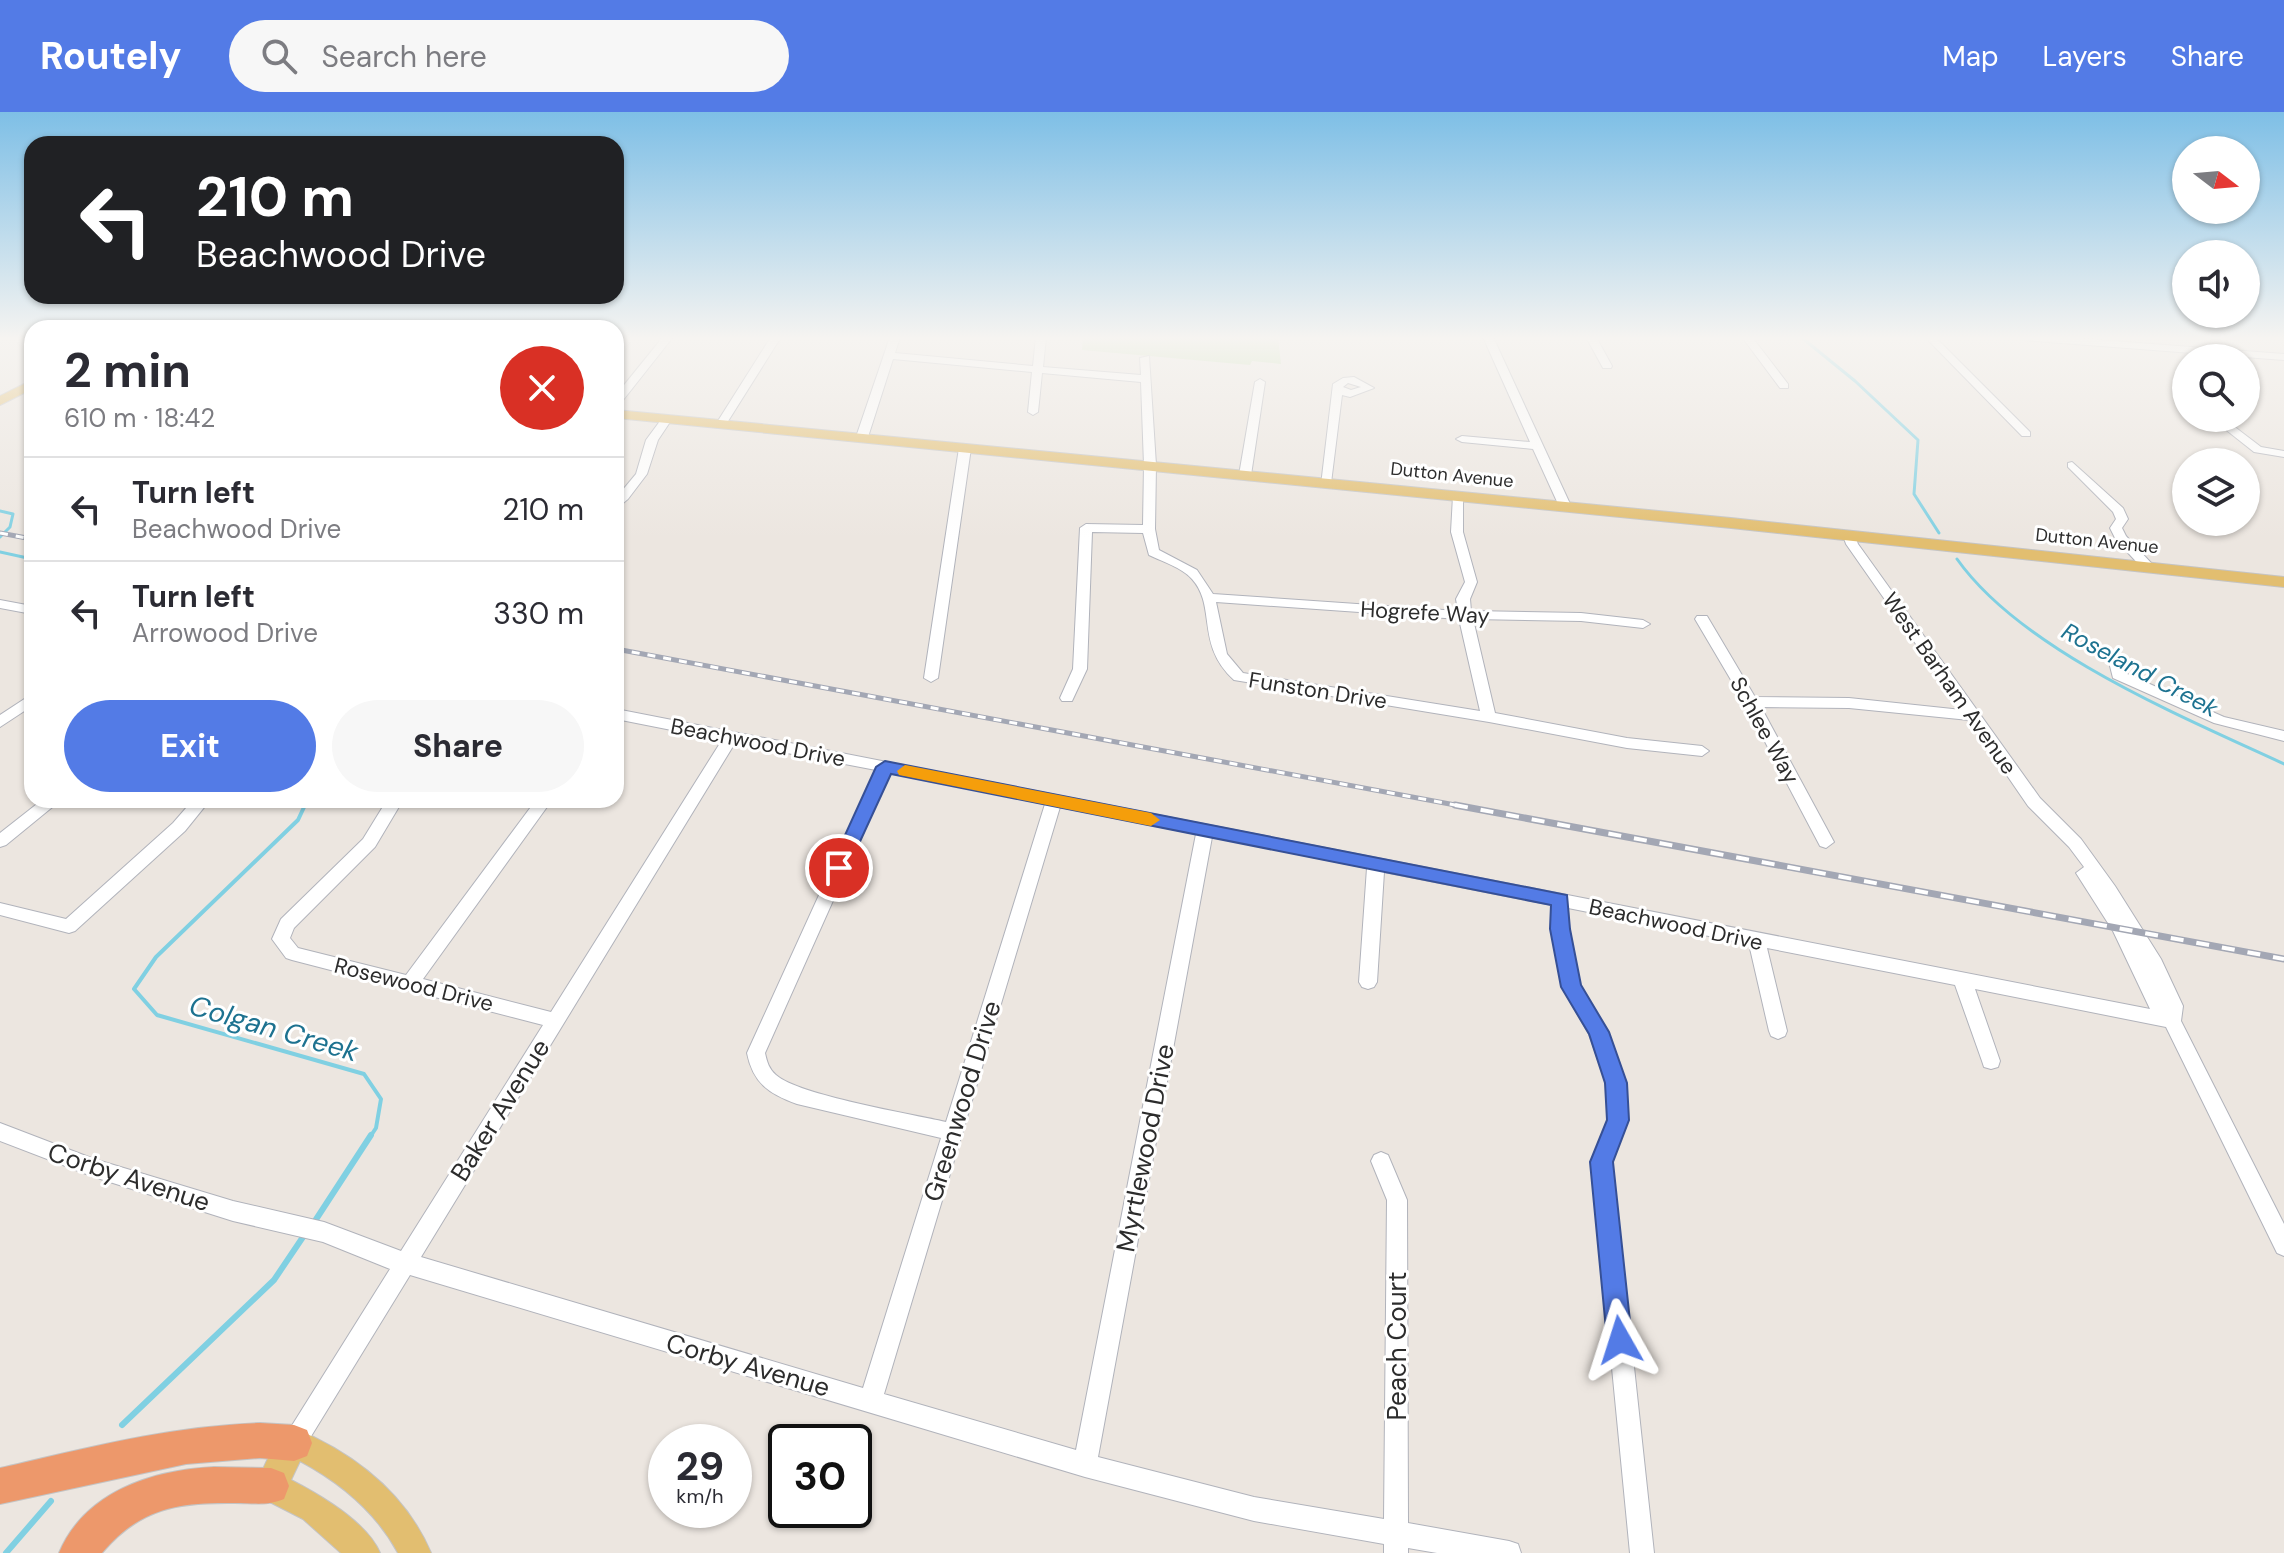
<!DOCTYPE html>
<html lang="en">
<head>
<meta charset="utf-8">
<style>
	:root { --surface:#fff; --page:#f7f7f7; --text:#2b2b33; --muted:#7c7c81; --line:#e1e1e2; --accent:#537be6 }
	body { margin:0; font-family:"DM Sans",sans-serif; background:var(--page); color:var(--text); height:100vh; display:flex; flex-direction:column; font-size:30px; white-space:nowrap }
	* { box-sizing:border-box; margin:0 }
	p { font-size:26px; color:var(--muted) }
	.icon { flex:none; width:44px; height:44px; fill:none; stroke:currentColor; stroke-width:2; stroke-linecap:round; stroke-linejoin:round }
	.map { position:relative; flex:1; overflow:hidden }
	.sheet { position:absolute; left:24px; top:208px; width:600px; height:488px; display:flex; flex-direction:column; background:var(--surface); border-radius:24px; box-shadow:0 2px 6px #0004 }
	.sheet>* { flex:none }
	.banner { position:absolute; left:24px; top:24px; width:600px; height:168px; border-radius:24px; box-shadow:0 2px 6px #0004; background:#202124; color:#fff; overflow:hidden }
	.needle { width:52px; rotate:106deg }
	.buttons { position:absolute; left:2172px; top:24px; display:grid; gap:16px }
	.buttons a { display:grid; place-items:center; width:88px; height:88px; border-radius:50%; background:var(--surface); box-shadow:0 2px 6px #0004; font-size:40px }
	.speed { position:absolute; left:648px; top:1312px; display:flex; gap:16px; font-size:40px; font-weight:700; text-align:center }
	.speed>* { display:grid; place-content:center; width:104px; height:104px; border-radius:50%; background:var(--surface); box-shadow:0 2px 6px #0004; line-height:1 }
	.speed small { font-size:20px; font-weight:400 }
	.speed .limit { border:4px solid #111; border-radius:12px; background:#fff; color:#111 }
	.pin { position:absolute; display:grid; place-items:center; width:68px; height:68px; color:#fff; margin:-34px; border:4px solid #fff; border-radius:50%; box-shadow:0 2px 8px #0007 }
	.me { position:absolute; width:88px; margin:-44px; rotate:354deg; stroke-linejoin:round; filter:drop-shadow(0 0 6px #0008) }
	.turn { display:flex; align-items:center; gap:28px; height:168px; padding:0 40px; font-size:36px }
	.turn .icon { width:104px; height:104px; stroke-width:2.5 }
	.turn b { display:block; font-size:56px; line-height:68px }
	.round { display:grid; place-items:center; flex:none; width:84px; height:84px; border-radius:42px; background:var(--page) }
	.overview { display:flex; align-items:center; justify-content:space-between; height:136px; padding:0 40px }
	h1 { font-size:48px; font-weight:700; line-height:60px }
	.cta { display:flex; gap:16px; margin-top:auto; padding:16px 40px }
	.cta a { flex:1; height:92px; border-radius:48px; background:var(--accent); color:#fff; font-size:32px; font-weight:700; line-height:92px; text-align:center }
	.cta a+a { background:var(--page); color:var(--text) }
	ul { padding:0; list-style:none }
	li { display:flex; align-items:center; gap:24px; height:104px; padding:0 40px; border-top:2px solid var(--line) }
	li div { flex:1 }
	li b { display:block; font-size:30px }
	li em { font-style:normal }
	header { display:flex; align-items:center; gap:48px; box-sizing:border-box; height:112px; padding:0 40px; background:var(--accent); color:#fff }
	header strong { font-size:38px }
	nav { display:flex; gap:44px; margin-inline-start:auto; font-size:28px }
	.search { width:560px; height:72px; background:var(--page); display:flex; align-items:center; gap:20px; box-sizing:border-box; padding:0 28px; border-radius:44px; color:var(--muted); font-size:30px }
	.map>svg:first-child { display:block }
	.green { fill:#bbdca3 }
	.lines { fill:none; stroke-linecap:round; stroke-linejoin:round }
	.stream-far2 { stroke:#80d0e2; stroke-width:3 }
	.stream-far1 { stroke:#80d0e2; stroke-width:4 }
	.stream { stroke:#80d0e2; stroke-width:6 }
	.minor-casing { stroke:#b1b3bb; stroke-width:2 }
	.major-casing { stroke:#c4c4c4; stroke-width:2 }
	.highway-casing { stroke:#c4c4c4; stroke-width:2 }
	.minor { fill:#fff; fill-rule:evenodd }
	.major { fill:#e2be70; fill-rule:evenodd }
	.highway { fill:#ed986b; fill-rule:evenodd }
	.rail-far1-casing { stroke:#a3a7b4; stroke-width:5 }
	.rail-casing { stroke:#a3a7b4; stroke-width:7 }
	.rail-far1 { stroke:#fff; stroke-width:3; stroke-dasharray:8; stroke-linecap:butt }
	.rail { stroke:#fff; stroke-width:4; stroke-dasharray:13; stroke-linecap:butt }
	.route { fill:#537be6; stroke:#365096; stroke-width:2 }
	.slow { fill:#f59e0b }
	.labels { text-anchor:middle; stroke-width:6; stroke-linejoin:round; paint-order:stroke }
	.far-street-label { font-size:18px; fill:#2c2c2c; stroke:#fff }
	.street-label { font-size:22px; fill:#2c2c2c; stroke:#fff }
	.water-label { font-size:24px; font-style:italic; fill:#1d7290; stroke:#fff }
	.near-street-label { font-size:26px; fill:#2c2c2c; stroke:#fff }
	.near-water-label { font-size:28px; font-style:italic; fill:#1d7290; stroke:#fff }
</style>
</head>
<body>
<header>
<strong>Routely</strong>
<div class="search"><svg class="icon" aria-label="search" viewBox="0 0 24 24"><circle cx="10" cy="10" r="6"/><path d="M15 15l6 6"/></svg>Search here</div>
<nav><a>Map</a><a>Layers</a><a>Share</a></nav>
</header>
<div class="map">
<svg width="2284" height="1441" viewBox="0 0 2284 1441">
	<rect width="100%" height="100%" fill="#ece6e0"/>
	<!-- green -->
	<path class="green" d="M1083,225H1278L1281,252L1252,249L1250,253L1082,238Z"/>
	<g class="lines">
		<!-- stream-far2 -->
		<path class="stream-far2" d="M1801,225L1855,269L1918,328L1914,382L1939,421
			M0,399L13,402L10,415L0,425
			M0,440L32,447
			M1957,447C2022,539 2183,605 2284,652
			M304,695L308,688"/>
		<!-- stream-far1 -->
		<path class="stream-far1" d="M305,693L298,708L156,845L134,877L157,903L364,962L381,987L376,1016L370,1025"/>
		<!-- stream -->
		<path class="stream" d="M313,1112L371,1023
			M122,1313L274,1168L305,1122
			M6,1441L51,1389"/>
		<!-- minor casing -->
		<g class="minor-casing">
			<path id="minor" d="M663,225H673L620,292L616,293V283Z
				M771,225H781L725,314H717L716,312Z
				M890,225H900L895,241L1033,254L1036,225H1046L1043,255L1141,263L1140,246L1149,244L1156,353L1155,417L1159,438L1197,458L1213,482L1458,499L1456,487L1465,470L1451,420L1453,384L1455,381H1463V420L1477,470L1470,487L1471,499L1581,501L1643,508L1650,512L1643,516L1581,509L1473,507L1495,601L1627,626L1702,634L1709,639L1702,644L1627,636L1489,610L1234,568C1195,532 1217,495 1192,467C1181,455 1163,450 1149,443L1143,421L1092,420L1087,557L1072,589H1062L1060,586L1073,557L1080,416L1086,412L1143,413L1144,353L1141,270L1042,261L1038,300L1033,303L1028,300L1032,260L893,247L868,325L858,327L856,325ZM1216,490L1459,507L1480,599L1243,561L1227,542Z
				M1483,225H1493L1571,394L1569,397L1565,398L1559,394L1533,337L1462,330L1456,327L1462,324L1530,330Z
				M1586,225H1596L1612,254L1611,256H1603Z
				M1742,225H1752L1788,272V276H1780Z
				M1925,225H1935L2030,320V324H2022Z
				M2018,225H2059L2284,242V248L2023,228Z
				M1354,265L1374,276L1350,285L1342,283L1331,371L1321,373L1333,272L1343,266ZM1348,271L1361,275L1351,278L1343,275Z
				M1260,267L1265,270L1251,363L1245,366L1239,363L1255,270Z
				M663,305L672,307L658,328L647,362L628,387L616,397V386L636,362L646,328Z
				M2211,306H2223L2261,335L2284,339V345L2254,340Z
				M965,333L971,336L938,566L931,570L924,566L959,336Z
				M2072,350L2123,396L2128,407L2122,416L2126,424L2153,453V459H2145L2116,428L2110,416L2116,407L2113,400L2068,355V351Z
				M1849,419L1853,420L1858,432L2040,686L2081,727L2115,774L2161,847L2183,894L2181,909L2284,1112V1144L2277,1141L2166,915L1975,877L2000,949L1998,955L1991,957L1984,955L1982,949L1955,873L1767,836L1787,919L1785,924L1778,927L1771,924L1769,919L1749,832L1568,796L1569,817L1580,874L1607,920L1626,971L1628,1008L1612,1050L1654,1441H1630L1592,1050L1608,1008L1606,971L1589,922L1562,875L1551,817L1552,793L1384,760L1377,870L1374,875L1368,877L1362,875L1359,870L1367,756L1212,725L1098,1345L1254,1385L1384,1407L1387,1088L1371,1049L1374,1043L1381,1040L1388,1043L1407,1088L1408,1411L1509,1429L1518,1432L1521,1441H1437L1408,1436V1441H1384V1432L1254,1409L1085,1365L410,1163L302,1339L294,1343L286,1339L282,1331L286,1323L390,1157L323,1130L233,1109L94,1065L0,1029V1011L94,1047L233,1089L324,1110L401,1139L543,913L292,848L286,846L272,827L281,807L363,727L387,688H403L375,735L294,816L290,826L298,836L406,863L536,688H552L423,867L551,900L722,628L616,607V597L2150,897L2113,819L2076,761L2084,755L2069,735L2028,694L1969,608L1849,596L1761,595L1834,730L1826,736L1820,734L1744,590L1695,507L1697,504H1707L1755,585L1849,586L1962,598L1846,432L1843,423ZM735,631L876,658L747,941C753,971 769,982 797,992L941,1026L863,1276L421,1145ZM890,661L1045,692L946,1010C911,1002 798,983 776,963C769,957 767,950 765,941ZM1060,695L1196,722L1076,1338L884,1282Z
				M0,488L32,494V502L0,496Z
				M2116,546L2123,550L2125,561L2224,605L2284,619V629L2214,611L2113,566L2109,550Z
				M32,582V594L0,615V603Z
				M42,688H61L6,733L0,735V721Z
				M193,688H210L185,719L75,819L69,821L0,803V791L66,807L173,711Z"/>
		</g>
		<!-- major casing -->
		<g class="major-casing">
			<path id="major" d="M32,268V277L0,293V284Z
				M616,298L1731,406L2284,465V475L1731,416L616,306Z
				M294,1316C353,1341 405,1380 431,1441H398C376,1400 341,1371 300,1349L291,1368C320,1383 367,1410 380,1441H341L303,1407L260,1385L256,1374C264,1355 275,1324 294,1316Z"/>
		</g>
		<!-- highway casing -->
		<g class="highway-casing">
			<path id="highway" d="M260,1311L294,1313L307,1318L312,1331L307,1344L294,1349L260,1346L186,1352L0,1392V1356C86,1336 171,1314 260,1311Z
				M214,1355L271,1356L284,1361L289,1374L284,1387C268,1394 253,1391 235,1391C178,1390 140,1396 102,1441H59C85,1379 153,1358 214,1355Z"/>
		</g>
		<!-- minor -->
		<use href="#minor" class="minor"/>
		<!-- major -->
		<use href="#major" class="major"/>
		<!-- highway -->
		<use href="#highway" class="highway"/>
		<!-- rail-far1 casing -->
		<g class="rail-far1-casing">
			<path id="rail-far1" d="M0,421L32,427
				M616,537L1466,695"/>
		</g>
		<!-- rail casing -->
		<g class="rail-casing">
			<path id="rail" d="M1455,693L2284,847"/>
		</g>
		<!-- rail-far1 -->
		<use href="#rail-far1" class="rail-far1"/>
		<!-- rail -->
		<use href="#rail" class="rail"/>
	</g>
	<!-- sky -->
	<linearGradient id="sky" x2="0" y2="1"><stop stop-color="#7ebfe6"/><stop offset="0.53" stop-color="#f6f4f1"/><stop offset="1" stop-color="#f6f4f1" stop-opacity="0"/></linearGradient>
	<rect width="2284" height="427" fill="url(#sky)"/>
	<!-- route -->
	<path class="route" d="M885,649L1567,783L1570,817L1581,873L1609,920L1627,971L1629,1008L1613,1050L1632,1228L1629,1237L1620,1241L1611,1237L1607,1228L1590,1050L1607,1008L1605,971L1589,922L1561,875L1550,817L1551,793L891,662L846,760H833L830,756L876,655Z"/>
	<!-- slow -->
	<path class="slow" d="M905,653L1151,701L1160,708L1151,714L899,663L897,659Z"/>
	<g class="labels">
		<!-- far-street labels -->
		<g class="far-street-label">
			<text transform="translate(1452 363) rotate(6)" y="6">Dutton Avenue</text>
			<text transform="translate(2097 429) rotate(6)" y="6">Dutton Avenue</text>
		</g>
		<!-- street labels -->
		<g class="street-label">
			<text transform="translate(1425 500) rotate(3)" y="8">Hogrefe Way</text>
			<text transform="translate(1950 571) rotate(55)" y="8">West Barham Avenue</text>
			<text transform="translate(1318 578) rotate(9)" y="8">Funston Drive</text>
			<text transform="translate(1765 618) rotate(61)" y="8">Schlee Way</text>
			<text transform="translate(758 630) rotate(11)" y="8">Beachwood Drive</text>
			<text transform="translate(1676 812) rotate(12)" y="8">Beachwood Drive</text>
			<text transform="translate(414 872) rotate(14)" y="8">Rosewood Drive</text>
		</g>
		<!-- water labels -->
		<g class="water-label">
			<text transform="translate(2140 558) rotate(28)" y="8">Roseland Creek</text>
		</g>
		<!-- near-street labels -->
		<g class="near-street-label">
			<text transform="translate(962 989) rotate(-73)" y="9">Greenwood Drive</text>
			<text transform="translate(500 998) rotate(-58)" y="9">Baker Avenue</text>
			<text transform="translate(1145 1036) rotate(-79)" y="9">Myrtlewood Drive</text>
			<text transform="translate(129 1065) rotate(18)" y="9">Corby Avenue</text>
			<text transform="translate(1397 1234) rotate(-90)" y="9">Peach Court</text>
			<text transform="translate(748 1253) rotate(16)" y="9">Corby Avenue</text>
		</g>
		<!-- near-water labels -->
		<g class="near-water-label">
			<text transform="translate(274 916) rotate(16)" y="10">Colgan Creek</text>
		</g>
	</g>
</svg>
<div class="buttons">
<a><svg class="needle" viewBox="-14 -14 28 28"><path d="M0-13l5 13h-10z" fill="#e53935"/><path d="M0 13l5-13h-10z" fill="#7c7c81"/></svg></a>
<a><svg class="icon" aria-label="sound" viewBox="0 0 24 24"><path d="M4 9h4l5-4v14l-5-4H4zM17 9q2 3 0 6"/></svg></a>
<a><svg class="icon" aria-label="search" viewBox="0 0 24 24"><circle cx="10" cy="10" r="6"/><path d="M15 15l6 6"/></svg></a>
<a><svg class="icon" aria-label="layers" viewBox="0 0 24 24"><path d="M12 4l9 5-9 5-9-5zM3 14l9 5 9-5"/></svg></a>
</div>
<div class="speed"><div>29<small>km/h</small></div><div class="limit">30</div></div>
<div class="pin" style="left:839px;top:756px;background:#d93025"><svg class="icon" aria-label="arrive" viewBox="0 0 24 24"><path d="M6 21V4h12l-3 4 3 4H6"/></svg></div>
<svg class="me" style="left:1620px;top:1228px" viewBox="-20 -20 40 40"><path d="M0-17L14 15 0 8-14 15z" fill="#537be6" stroke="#fff" stroke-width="4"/></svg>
<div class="banner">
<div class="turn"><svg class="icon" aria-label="left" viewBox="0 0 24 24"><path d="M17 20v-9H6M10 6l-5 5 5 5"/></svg><div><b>210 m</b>Beachwood Drive</div></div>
</div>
<section class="sheet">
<div class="overview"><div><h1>2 min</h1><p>610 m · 18:42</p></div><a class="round" style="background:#d93025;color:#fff"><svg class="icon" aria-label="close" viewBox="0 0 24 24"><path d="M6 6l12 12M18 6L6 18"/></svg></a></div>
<ul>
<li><svg class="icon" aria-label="left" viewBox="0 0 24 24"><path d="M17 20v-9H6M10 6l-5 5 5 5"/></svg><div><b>Turn left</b><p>Beachwood Drive</p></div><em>210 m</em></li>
<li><svg class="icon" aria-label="left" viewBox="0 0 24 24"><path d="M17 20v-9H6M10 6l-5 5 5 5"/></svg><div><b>Turn left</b><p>Arrowood Drive</p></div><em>330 m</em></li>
</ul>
<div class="cta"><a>Exit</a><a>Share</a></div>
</section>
</div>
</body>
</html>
